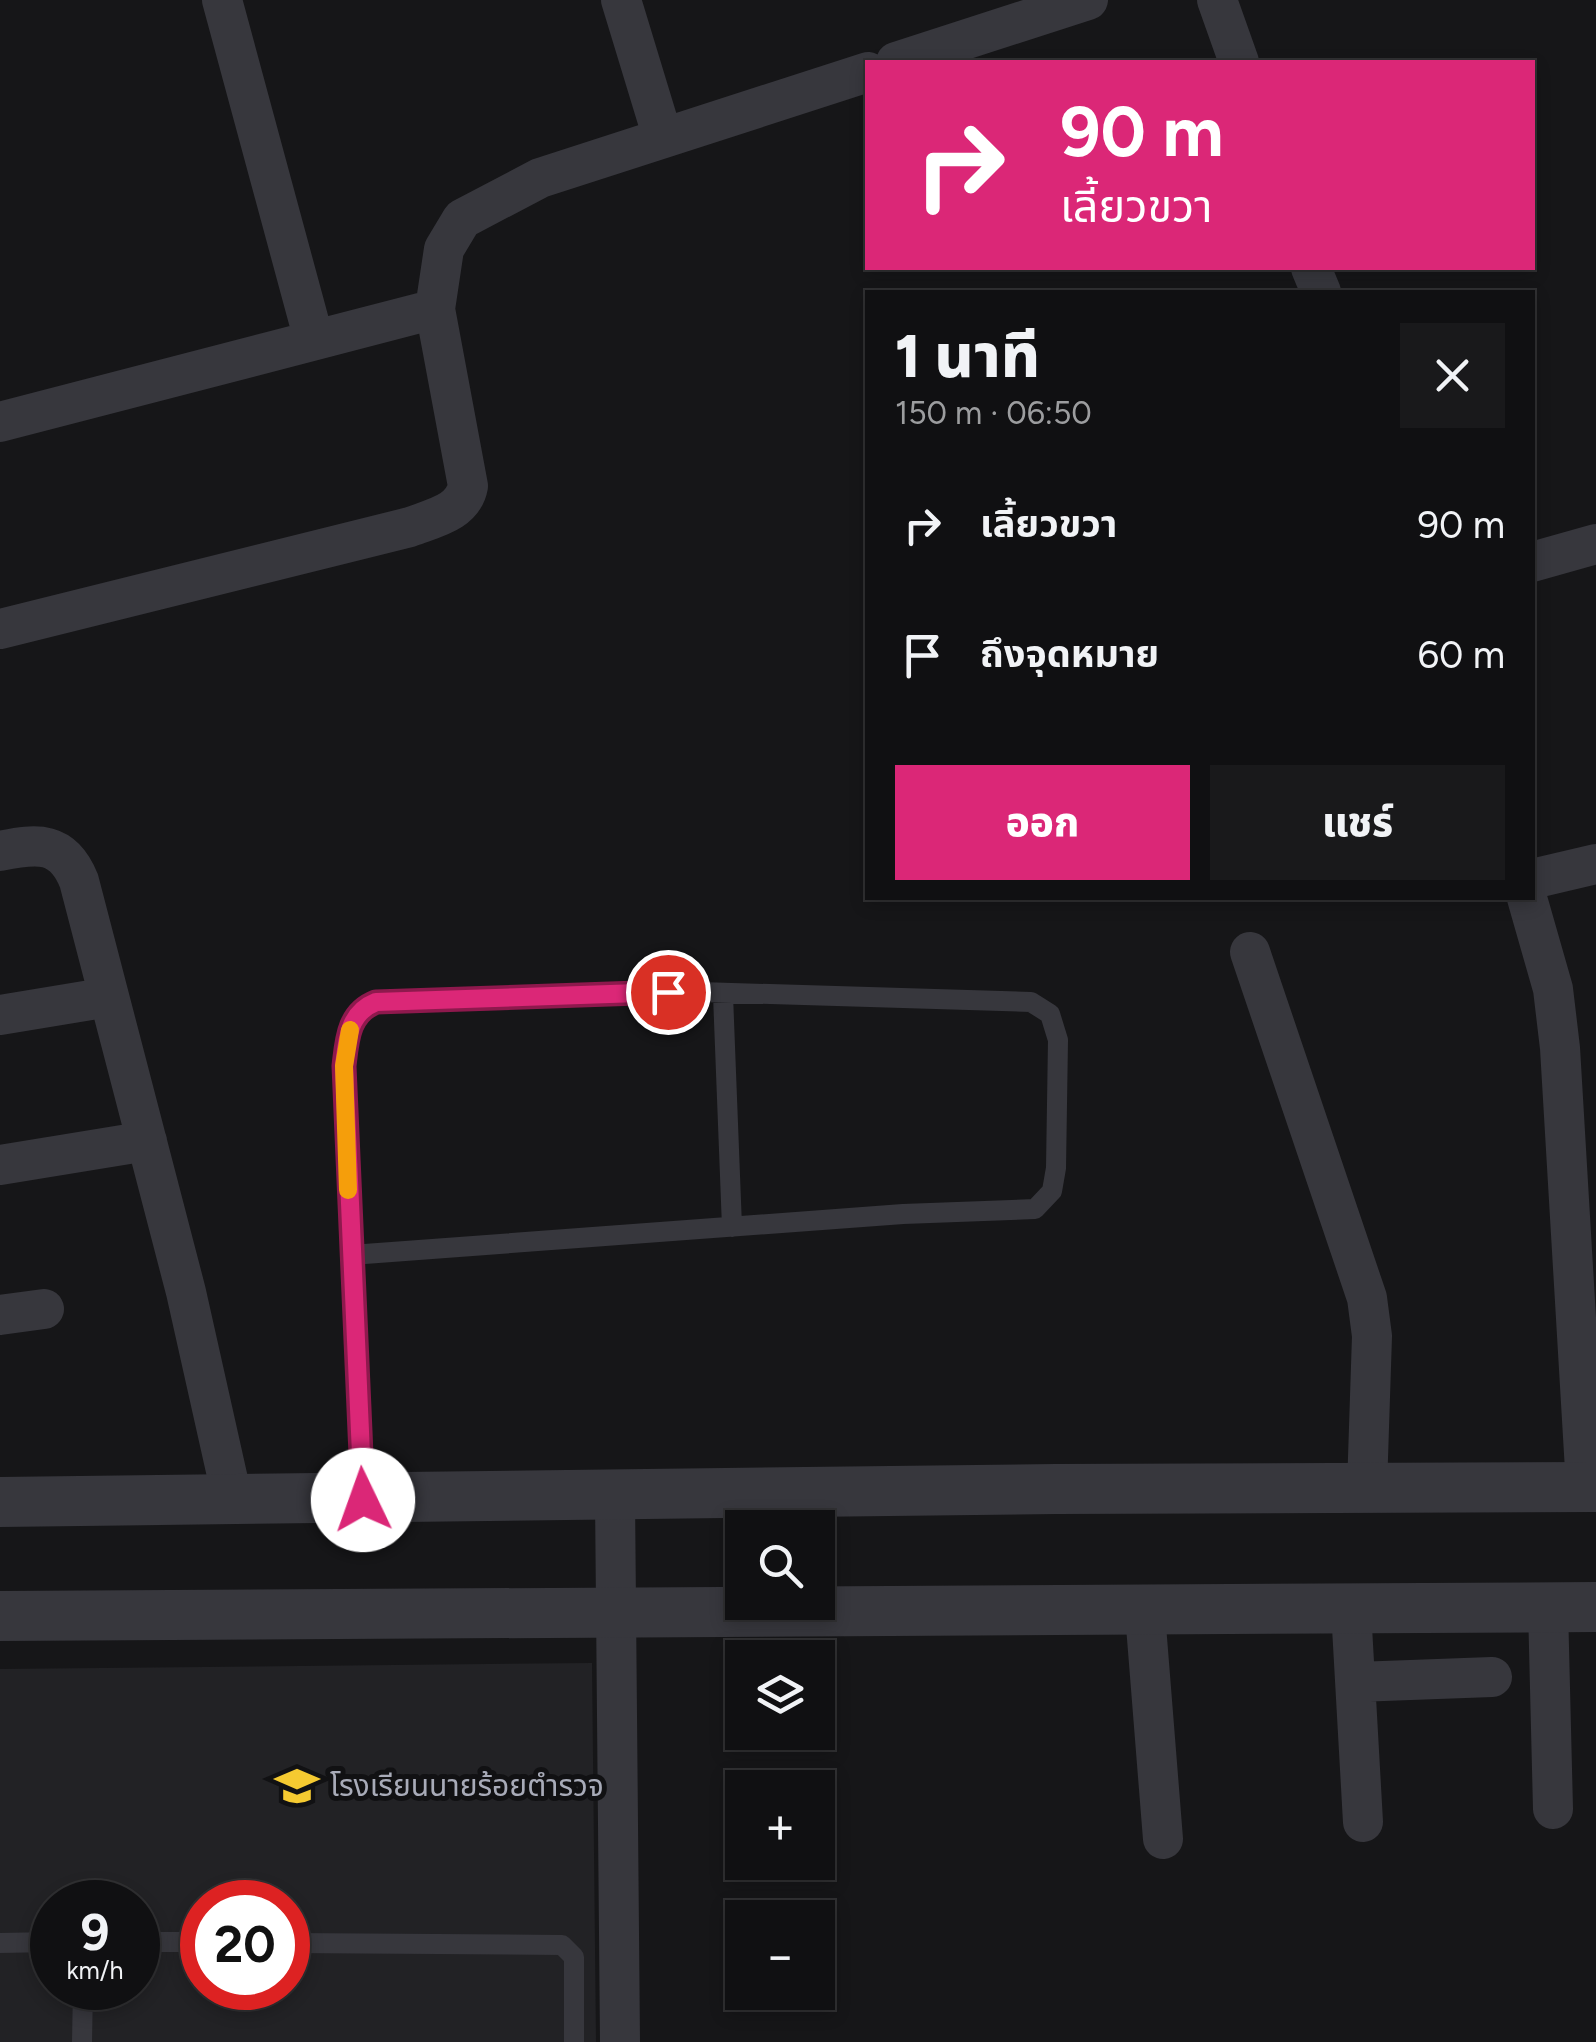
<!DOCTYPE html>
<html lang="th">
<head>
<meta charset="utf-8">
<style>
	:root { --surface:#101012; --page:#19191b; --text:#f1f3f6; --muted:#9c9d9f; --line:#303032; --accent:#db2777 }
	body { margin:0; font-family:Figtree,"Noto Sans Thai",sans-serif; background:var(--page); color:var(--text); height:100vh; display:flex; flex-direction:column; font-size:38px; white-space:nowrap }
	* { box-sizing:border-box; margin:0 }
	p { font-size:32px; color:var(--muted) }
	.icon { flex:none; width:55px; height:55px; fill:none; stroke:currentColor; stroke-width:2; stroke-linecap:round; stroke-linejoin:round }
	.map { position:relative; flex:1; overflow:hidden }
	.details { position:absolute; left:865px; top:290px; width:670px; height:610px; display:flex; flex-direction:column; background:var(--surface); border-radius:0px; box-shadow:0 5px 15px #0003,0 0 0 2px var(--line) }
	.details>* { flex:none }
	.guide { position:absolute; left:865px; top:60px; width:670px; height:210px; border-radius:0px; box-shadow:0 5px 15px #0003,0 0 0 2px var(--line); background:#db2777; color:#fff; overflow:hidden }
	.tools { position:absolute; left:725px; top:1510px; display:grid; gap:20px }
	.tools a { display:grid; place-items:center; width:110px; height:110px; border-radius:0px; background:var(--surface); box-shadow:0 5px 15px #0003,0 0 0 2px var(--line); font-size:50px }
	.speed { position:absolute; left:30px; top:1880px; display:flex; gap:20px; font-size:50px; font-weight:700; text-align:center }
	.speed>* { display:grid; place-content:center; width:130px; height:130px; border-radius:50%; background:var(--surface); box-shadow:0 5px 15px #0003,0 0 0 2px var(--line); line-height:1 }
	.speed small { font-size:25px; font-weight:400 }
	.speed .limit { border:15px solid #d22; background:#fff; color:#111 }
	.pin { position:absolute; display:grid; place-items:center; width:85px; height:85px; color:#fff; margin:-42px; border:5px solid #fff; border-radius:50%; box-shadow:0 2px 10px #0007 }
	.me { position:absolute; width:110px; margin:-55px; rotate:357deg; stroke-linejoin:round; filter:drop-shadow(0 0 8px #0008) }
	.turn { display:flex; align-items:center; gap:35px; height:210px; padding:0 30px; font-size:45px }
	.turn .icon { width:130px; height:130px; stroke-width:2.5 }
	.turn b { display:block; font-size:70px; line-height:85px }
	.round { display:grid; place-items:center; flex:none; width:105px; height:105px; border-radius:0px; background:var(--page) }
	.head { display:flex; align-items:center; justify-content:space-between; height:170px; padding:0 30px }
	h1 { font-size:60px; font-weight:800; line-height:75px }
	.cta { display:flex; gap:20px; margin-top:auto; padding:20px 30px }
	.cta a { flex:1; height:115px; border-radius:0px; background:var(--accent); color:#fff; font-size:40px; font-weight:800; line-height:115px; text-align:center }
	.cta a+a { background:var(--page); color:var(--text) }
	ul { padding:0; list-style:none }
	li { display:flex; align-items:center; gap:30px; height:130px; padding:0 30px }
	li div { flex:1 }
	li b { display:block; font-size:38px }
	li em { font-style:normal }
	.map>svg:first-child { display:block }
	.built { fill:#222225; fill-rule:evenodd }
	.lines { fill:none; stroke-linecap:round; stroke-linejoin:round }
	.service { stroke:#37373d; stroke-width:20 }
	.minor { stroke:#37373d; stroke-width:40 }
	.tertiary { stroke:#37373d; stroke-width:50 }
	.route-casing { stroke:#8e194d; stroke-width:25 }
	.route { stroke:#db2777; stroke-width:18 }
	.slow { stroke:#f59e0b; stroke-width:18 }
	.labels { text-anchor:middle; stroke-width:10; stroke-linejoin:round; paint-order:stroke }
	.poi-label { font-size:30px; fill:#a8abb8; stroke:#111113; text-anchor:start }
</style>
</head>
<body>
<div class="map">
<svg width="1596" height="2042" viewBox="0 0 1596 2042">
	<rect width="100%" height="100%" fill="#161618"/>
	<!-- built -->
	<path class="built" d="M592,1663L596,2042H0V1669ZM52,1902H138V1988H52ZM202,1902H288V1988H202Z"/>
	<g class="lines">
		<!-- service -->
		<path class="service" d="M723,995L732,1227
			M351,1255L903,1214L1035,1209L1052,1191L1056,1168L1058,1040L1050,1014L1031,1002L668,991L376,1002L365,1006L351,1024L345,1066L363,1500
			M138,1942H202
			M0,1943L52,1942
			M288,1943L562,1945L574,1957V2042
			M82,2042L83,1988"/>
		<!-- minor -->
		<path class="minor" d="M222,0L314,340
			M621,0L663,138
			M1217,0L1239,62
			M896,62L1088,0
			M1311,268L1321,292
			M0,422L435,309
			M1532,562L1596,544
			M0,629L410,527C433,518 463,513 468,486L435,309L444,249L462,219L540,178L868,72
			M0,851C38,843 63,841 79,881L186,1292L233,1502
			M1532,879L1596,864
			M1527,898L1553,989L1560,1048L1586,1487
			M1250,952L1367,1298L1372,1336L1367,1488
			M0,1015L109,997
			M0,1165L147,1141
			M0,1315L44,1309
			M615,1497L620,2042
			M1548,1607L1553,1809
			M1351,1609L1363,1822
			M1145,1613L1163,1839
			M1356,1682L1492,1677"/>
		<!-- tertiary -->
		<path class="tertiary" d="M0,1502L1056,1489L1596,1487
			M0,1616L1596,1607"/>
	</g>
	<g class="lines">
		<!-- route casing -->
		<g class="route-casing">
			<path id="route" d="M363,1500L344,1066C347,1040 348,1013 376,1002L668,992"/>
		</g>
		<!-- route -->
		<use href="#route" class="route"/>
		<!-- slow -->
		<path class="slow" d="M348,1190L344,1066L350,1030"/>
	</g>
	<!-- icons -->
	<defs>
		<g id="university-bare" transform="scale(3.45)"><path d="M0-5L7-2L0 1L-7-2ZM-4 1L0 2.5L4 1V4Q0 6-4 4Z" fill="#f5ca31" stroke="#111113" stroke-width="2.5" paint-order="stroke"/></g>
	</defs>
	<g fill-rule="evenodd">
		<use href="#university-bare" x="297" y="1786"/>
	</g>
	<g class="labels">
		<!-- poi labels -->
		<g class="poi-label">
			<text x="330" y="1796">โรงเรียนนายร้อยตำรวจ</text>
		</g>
	</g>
</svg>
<div class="tools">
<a><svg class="icon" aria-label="search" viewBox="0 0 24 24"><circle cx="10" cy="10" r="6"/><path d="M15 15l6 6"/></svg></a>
<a><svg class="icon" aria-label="layers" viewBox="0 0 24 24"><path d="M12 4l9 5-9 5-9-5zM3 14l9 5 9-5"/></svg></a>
<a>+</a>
<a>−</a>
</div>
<div class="speed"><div>9<small>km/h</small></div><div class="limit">20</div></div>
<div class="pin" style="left:668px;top:992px;background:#d93025"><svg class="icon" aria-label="arrive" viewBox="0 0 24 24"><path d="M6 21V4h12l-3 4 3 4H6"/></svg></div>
<svg class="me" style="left:363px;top:1500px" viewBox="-20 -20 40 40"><circle r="19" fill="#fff"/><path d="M0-13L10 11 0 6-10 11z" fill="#db2777"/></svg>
<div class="guide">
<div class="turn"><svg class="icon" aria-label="right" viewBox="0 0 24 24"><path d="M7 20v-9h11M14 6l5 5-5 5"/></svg><div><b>90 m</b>เลี้ยวขวา</div></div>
</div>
<section class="details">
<div class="head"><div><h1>1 นาที</h1><p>150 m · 06:50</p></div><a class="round"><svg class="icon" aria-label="close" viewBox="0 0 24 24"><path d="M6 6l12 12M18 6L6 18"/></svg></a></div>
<ul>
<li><svg class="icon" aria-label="right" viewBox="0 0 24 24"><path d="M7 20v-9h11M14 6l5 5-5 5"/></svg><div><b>เลี้ยวขวา</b></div><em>90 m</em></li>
<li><svg class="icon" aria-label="arrive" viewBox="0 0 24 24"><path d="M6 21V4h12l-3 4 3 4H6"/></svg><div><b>ถึงจุดหมาย</b></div><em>60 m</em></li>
</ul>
<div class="cta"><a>ออก</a><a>แชร์</a></div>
</section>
</div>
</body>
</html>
